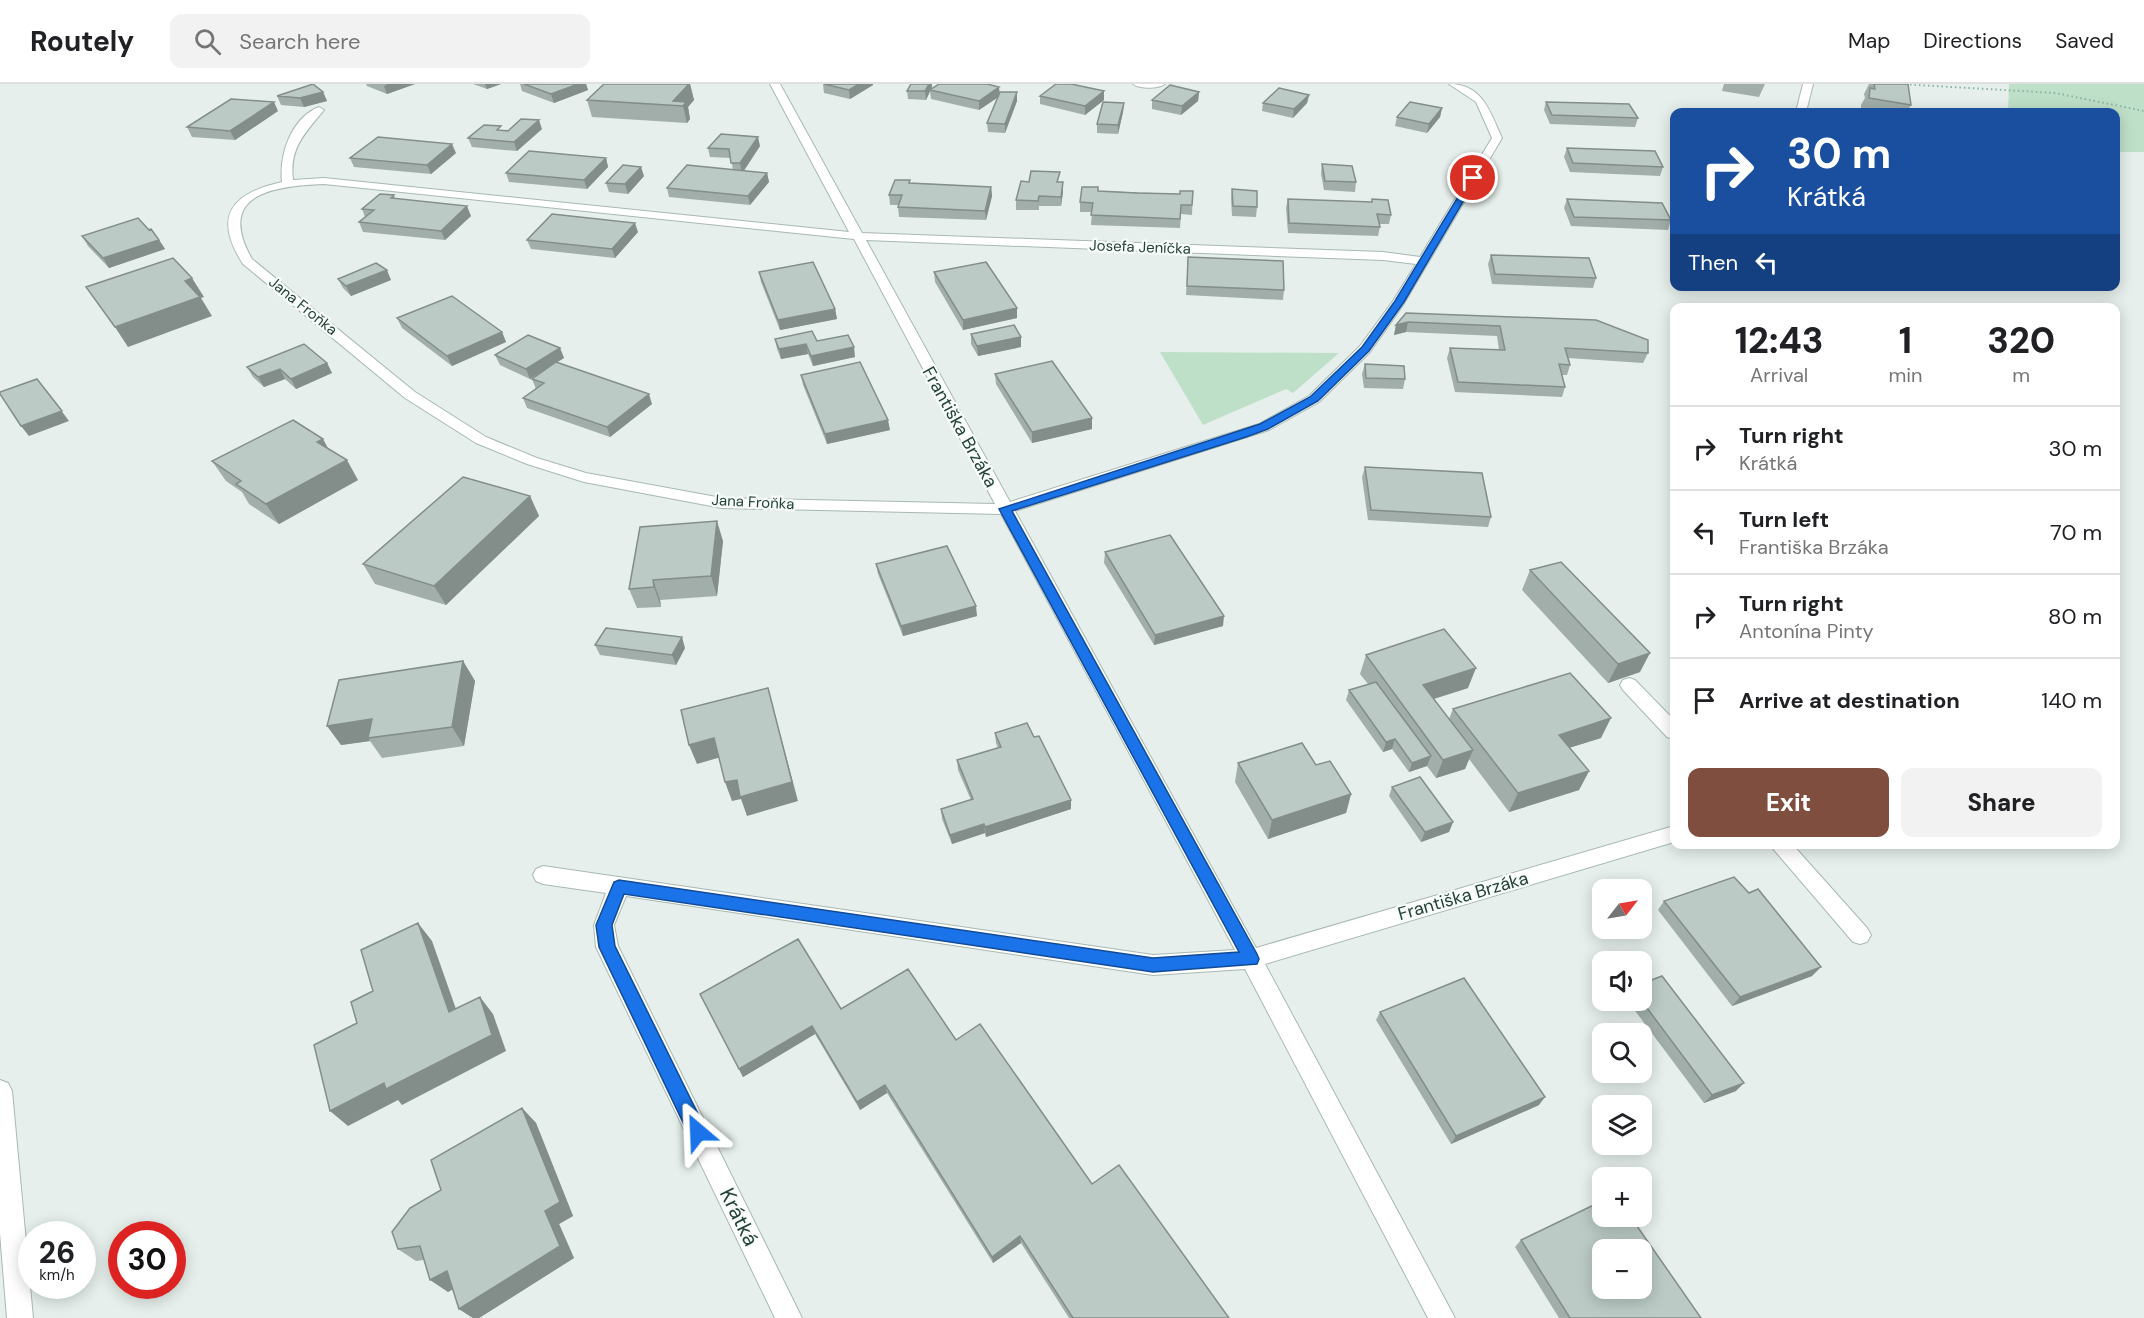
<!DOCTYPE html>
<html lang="en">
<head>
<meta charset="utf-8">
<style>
	:root { --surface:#fff; --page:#f2f2f2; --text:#202124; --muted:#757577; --line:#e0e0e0; --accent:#7f4e3f }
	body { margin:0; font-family:"DM Sans",sans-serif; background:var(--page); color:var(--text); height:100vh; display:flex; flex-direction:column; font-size:22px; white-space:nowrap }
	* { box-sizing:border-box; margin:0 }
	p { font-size:20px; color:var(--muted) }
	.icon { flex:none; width:33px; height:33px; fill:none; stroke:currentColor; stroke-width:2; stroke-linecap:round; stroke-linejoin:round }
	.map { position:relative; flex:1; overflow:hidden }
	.drawer { position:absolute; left:1670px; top:219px; width:450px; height:546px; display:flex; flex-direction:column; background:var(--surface); border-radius:12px; box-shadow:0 3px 15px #0003 }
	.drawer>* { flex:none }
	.guide { position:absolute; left:1670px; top:24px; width:450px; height:183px; border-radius:12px; box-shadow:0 3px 15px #0003; background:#1a4fa0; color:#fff; overflow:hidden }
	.needle { width:39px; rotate:59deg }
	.controls { position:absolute; left:1592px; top:795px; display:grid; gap:12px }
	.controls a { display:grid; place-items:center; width:60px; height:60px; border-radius:12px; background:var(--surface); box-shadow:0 3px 15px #0003; font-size:30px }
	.speed { position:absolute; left:18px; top:1137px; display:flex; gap:12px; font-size:30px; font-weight:700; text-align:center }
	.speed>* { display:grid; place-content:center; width:78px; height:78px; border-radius:50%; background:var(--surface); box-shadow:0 3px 15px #0003; line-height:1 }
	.speed small { font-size:15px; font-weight:400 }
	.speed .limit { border:9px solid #d22; background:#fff; color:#111 }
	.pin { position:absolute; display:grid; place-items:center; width:51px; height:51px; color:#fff; margin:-26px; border:3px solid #fff; border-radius:50%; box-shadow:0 2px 6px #0007 }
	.me { position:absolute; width:66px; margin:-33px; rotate:334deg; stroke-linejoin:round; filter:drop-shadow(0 0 4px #0008) }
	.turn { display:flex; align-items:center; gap:21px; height:126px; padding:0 18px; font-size:27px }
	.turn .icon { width:78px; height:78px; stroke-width:2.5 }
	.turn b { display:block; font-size:42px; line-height:51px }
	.then { display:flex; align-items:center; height:57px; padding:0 18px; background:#0003; gap:12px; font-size:22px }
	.eta { display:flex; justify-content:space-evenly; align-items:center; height:102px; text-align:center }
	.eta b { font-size:36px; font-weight:800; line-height:42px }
	.cta { display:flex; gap:12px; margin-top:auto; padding:12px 18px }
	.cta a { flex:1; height:69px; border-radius:12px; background:var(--accent); color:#fff; font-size:24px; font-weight:800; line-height:69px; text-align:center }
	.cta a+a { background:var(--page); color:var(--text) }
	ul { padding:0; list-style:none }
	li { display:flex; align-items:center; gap:18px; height:84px; padding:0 18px; border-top:2px solid var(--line) }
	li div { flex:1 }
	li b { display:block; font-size:22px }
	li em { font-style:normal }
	header { display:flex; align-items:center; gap:36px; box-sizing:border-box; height:84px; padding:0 30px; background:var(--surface); border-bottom:2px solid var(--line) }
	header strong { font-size:28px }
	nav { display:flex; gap:33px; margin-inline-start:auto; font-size:21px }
	.search { width:420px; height:54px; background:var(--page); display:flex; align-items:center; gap:15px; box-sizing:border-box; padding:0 21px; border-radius:12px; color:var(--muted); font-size:22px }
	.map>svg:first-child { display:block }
	.green { fill:#bfe0c8 }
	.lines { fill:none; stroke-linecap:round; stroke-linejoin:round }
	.minor-casing { stroke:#a8b8b2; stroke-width:2 }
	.path { stroke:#86b3a5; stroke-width:2; stroke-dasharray:1.5 3; stroke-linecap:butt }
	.minor { fill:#fff; fill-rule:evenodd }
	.wall { fill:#a1aea9 }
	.shaded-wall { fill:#838d89 }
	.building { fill:#bbcac4; stroke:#838d89; stroke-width:1.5; fill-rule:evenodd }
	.route { fill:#1a73e8; stroke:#114b97; stroke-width:1.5 }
	.labels { text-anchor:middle; stroke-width:4.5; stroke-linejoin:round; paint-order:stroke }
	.far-street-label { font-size:15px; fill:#24423a; stroke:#f7fbf9 }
	.street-label { font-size:18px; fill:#24423a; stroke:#f7fbf9 }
	.near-street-label { font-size:21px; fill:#24423a; stroke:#f7fbf9 }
</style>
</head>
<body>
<header>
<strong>Routely</strong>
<div class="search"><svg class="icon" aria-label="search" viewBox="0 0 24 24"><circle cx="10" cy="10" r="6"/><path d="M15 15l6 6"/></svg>Search here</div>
<nav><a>Map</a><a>Directions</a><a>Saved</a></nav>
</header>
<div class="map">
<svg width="2144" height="1234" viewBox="0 0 2144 1234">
	<rect width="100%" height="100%" fill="#e6efeb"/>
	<!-- green -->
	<path class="green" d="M2009,0H2144V68H2115V28H2008Z
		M1160,268L1339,269L1293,309L1286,305L1203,341Z"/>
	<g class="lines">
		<!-- minor casing -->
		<g class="minor-casing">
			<path id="minor" d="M770,0H780L862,149L1383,168L1420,173L1492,54L1476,18L1449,0C1483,0 1490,28 1502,54L1403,221L1370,268L1319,318L1269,346L1015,427L1256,864L1674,742V758L1265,880L1455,1234H1428L1245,885L1153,891L626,812L614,841L618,862L802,1234H775L596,863L594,841L606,809L543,800L536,797L533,791L536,785L543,782L1153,871L1235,866L1001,430L722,424L584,398L527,380L476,359L405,314L243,180C212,132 232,109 282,98C279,71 291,34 319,23L324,26C305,49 289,64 293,96L324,94L849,148ZM324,100L854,155L995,420L722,414L586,389L537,374L486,353L415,308L252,175C215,110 273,102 324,100ZM866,156L1383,176L1416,180L1393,217L1360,262L1309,312L1259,340L1010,418Z
				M1133,0H1165C1158,5 1140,5 1133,0Z
				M1803,0H1813L1806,28H1796Z
				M1629,594L1635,596L1674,636V655L1667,653L1623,606L1620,601L1623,596Z
				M1769,760H1792L1867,844L1871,851L1867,858L1860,860L1853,858Z
				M0,996L8,999L12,1007L33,1234H7L0,1149Z"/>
		</g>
		<!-- path -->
		<path class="path" d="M1901,0L2055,9L2144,27"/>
		<!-- minor -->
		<use href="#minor" class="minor"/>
	</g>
	<!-- wall -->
	<path class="wall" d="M366,0H415L387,10L367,2Z
		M473,0H501L487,5Z
		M520,0H586L588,6L554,19L522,7Z
		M604,0H690L694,16L688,23L690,35L687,39L592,33L587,16Z
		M823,0L873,1L850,15L824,9Z
		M911,0H932L931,5L999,9L1017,8V17L1005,49L988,48L987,39L998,13L979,26L931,15L930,7L926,16L908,15L907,7Z
		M1724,0H1765L1759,13L1722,7Z
		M1869,0H1908L1911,21L1907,28H1861V21L1865,14L1864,10Z
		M1104,7V16L1085,31L1040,20V12Z
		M323,8L327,17L304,23L281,21L277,12Z
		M1199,8L1198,17L1181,31L1152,25V16Z
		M1309,11L1307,19L1293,34L1262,27L1263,19Z
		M1546,18L1638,34L1635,43L1550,40L1544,26Z
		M1124,19L1123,28L1118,50L1097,49V40Z
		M1442,24L1440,33L1427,49L1395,42L1397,33Z
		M278,27L235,56L192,53L187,43Z
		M542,45L517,67L472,63L468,54L502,46Z
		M760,62L744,87L767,89L769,98L750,121L669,113L667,104L733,86L731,74L710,73L708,64Z
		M1567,64L1663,83L1660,92L1570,88L1564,73Z
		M456,69L431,90L354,83L350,74Z
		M606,74L608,83L587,105L509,98L506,89Z
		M1322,80L1356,98L1355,108L1324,106L1321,90Z
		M644,92L628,110L609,108L606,99Z
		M1060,98L1063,108L1061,122H1039V126H1016V116Z
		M911,99L991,103L992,112L986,136L899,133L898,123V121H890L889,111Z
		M1098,103V107L1180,110L1193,107L1192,131L1181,130L1180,144L1091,141L1092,128H1080V118Z
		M1232,105L1257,123L1256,133L1232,132L1231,115Z
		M394,111L395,115L471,132L445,156L363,148L359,138L365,133L362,125Z
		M1288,115L1371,118L1372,115L1391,131L1389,140H1379L1380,143L1378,152L1288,149L1286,124Z
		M1567,115L1671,136L1668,146L1571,142L1564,124Z
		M638,148L615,174L531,165L527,156Z
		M82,152L159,156L165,165L109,184L88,162Z
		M1491,171L1596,194L1593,204L1492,200L1488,180Z
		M1188,173L1284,206L1283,216L1186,211Z
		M759,188L835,225L837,235L780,246L761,198Z
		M934,188L1017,224V234L963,246L935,198Z
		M338,195L391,196L351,212L343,204Z
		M1406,229L1596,236L1648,269L1643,279L1568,274L1570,281L1567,291H1562L1565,303L1562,313L1455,308L1447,274L1450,264L1499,266L1497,252L1406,248L1394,251L1396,241Z
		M397,234L502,248L506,258L452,282L402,244Z
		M971,250L1021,263L978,272L971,260Z
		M775,255L817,257L855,273L813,282L808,270L781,275L777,265Z
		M560,264L564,274L557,278L652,320L610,353L527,324L523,314L536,305L532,295L549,284L530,295L500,281L495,271Z
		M327,279L332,289L296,305L285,295L264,303L253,293L247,283Z
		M1365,280L1405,295L1403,305L1364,304L1362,290Z
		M995,290L1092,345L1032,359L996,300Z
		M801,291L890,346L827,360L803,301Z
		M328,364L358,396L279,440L249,420L242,408L226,397L212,377Z
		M1365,383L1491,433L1488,443L1368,436L1362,393Z
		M530,412L539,432L446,521L375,500L363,480Z
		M723,457L717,512L660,516L661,523L637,524L629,505Z
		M1105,468L1223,542L1154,561L1104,479Z
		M876,480L977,532L903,552L878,490Z
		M1530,486L1640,588L1608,599L1522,506Z
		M595,561L685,564L676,581L600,571Z
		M1366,571L1468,604L1434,615L1449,635L1453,625L1601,654L1569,664L1589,687L1579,706L1509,728L1469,675L1465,685L1436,694L1427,682L1409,688L1392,665L1383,668L1346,616L1349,606L1368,600L1360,590Z
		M463,577L475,597L464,662L382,674L370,657L341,661Z
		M995,649L1034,653L1071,716V725L986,753L985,749L952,760L942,735L941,725L971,716L958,686L957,676L998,664L996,659Z
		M1238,679L1316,681L1351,710L1346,729L1268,755L1235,698Z
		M1392,703L1453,738L1449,748L1421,758L1389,712Z
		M1749,809L1812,892L1732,922L1658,826L1664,817Z
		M700,910L841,925L956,956L1092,1100L1229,1234H1069L1021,1159L993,1179L887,1009L860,1026L815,950L743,993Z
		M1627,916H1641L1736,1007L1704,1019Z
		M1380,928L1539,1021L1451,1060L1376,936Z
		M522,1024L536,1039L573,1132L559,1140L574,1174L479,1234H473L459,1225L453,1205L448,1208L424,1176L416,1177L398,1165L441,1106Z
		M1521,1156L1701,1234H1559L1515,1163Z"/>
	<!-- shaded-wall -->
	<path class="shaded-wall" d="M388,0H415L387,10L384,2Z
		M485,0H501L487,5Z
		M578,0H586L588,6L554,19L551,10Z
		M689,0H690L694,16L688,23L690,35L687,39L683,22L673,17Z
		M859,0H873V1L850,15L849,6Z
		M929,0H932V3L926,16L925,7Z
		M999,3L1000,12L979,26V17Z
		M1104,7V16L1085,31V22Z
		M323,8L327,17L304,23L300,14Z
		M1017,8V17L1005,49V40Z
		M1199,8L1198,17L1181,31L1182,22Z
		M1309,11L1307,19L1293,34L1294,25Z
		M274,18L278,27L235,56L230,47Z
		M1124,19L1123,28L1118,50V41Z
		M1442,24L1440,33L1427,49L1429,40Z
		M539,36L542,45L517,67L514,58Z
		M758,53L760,62L742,89L740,79Z
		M452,60L456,69L431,90L427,81Z
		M606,74L608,83L587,105L584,96Z
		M641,83L644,92L628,110L625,100Z
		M767,89L769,98L750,121L748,112Z
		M1063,98V108L1061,122V113Z
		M991,103L992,112L986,136L985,127Z
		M467,122L471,132L445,156L441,147Z
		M635,139L638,148L615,174L612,165Z
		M159,156L165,165L109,184L103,174Z
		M387,186L391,196L351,212L346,202Z
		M192,194L204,213L201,214L212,232L128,263L115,243L185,197Z
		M1017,224V234L963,246V236Z
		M835,225L837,235L780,246L778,236Z
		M1408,238L1406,248L1394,251L1396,241Z
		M502,248L506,258L452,282L447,272Z
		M1021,253V263L978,272L977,262Z
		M806,260L808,270L781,275L779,265Z
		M854,263L855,273L813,282L811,272Z
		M560,264L564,274L530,295L526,285Z
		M327,279L332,289L296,305L291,295Z
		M280,285L285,295L264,303L258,293Z
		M45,305L69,337L29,352L21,342Z
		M649,310L652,320L610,353L607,343Z
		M1092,334V345L1032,359V348Z
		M888,336L890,346L827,360L825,350Z
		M323,355L334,375L317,358Z
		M347,376L358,396L279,440L266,420Z
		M530,412L539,432L446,521L434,502Z
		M717,437L723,457L717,512L711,492Z
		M653,496L660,516L661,523L654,503Z
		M976,522L977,532L903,552L901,542Z
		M1224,532L1223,542L1154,561L1155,551Z
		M682,553L685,564L676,581L672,571Z
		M1650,569L1640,588L1608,599L1618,580Z
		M463,577L475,597L464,662L452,643Z
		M1476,584L1468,604L1417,620L1423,601Z
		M768,604L798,717L747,732L741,715L732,717L725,698Z
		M1611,634L1601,654L1549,670L1559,651Z
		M372,635L368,654L370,657L341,661L327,642Z
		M714,654L721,673L697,680L689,661Z
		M1395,655L1392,665L1383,668L1386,658Z
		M1473,666L1465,685L1436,694L1443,676Z
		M1431,672L1427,682L1409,688L1412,679Z
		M1589,687L1579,706L1509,728L1518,709Z
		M1351,710L1346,729L1268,755L1272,736Z
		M1071,716V725L986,753L985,743Z
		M1453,738L1449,748L1421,758L1425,748Z
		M984,740L985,749L952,760L950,751Z
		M418,839L432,857L463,945L449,928Z
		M1821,883L1812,892L1732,922L1740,913Z
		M480,913L493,930L506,967L402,1021L398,1016L348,1042L330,1027Z
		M812,942L815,950L743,993L739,985Z
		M1744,999L1736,1007L1704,1019L1712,1011Z
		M885,1001L887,1009L860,1026L857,1018Z
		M1545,1013L1539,1021L1451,1060L1456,1052Z
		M522,1024L536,1039L573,1132L559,1140L574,1174L479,1234H473L459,1225Z
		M1020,1152L1021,1159L993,1179L992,1173Z
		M447,1187L464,1199L448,1208L430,1196Z"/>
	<!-- building -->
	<path class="building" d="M313,0L323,8L300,14L277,12Z
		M524,0H578L551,10Z
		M604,0H689L673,17L686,18L683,22L587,16Z
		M824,0H859L849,6Z
		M911,0H929L925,7H907Z
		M939,0H987L999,3L979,17L930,6Z
		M1056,0H1071L1104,7L1085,22L1040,12Z
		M1874,0H1908L1911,21L1869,14L1870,4L1875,5Z
		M1170,1L1199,8L1182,22L1152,16Z
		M1279,4L1309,11L1294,25L1263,19Z
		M1000,8H1017L1005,40L987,39Z
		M231,15L274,18L230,47L187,43Z
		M1103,18L1124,19L1118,41L1097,40Z
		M1410,18L1442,24L1429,40L1397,33Z
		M1546,18L1629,20L1638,34L1552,31Z
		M521,35L539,36L514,58L468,54L484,41L501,42L497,46L508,47Z
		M721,50L758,53L740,79H731L729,65L708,64Z
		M378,53L452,60L427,81L350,74Z
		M1567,64L1655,67L1663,83L1573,79Z
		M529,67L606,74L584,96L506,89Z
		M1322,80L1352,82L1356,98L1325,97Z
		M623,81L641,83L625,100L606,99Z
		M687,81L767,89L748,112L667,104Z
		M1031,87L1060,88L1057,98H1063L1061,113L1039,112L1038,117L1016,116L1021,97L1029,98Z
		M895,96H910L909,99L991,103L985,127L898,123L902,111H889Z
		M1082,103H1098V107L1137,109L1180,110V107H1193L1192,121H1181L1180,135L1091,131L1093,119L1080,118Z
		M1232,105L1257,107V123L1233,122Z
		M380,110L394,111L391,114L467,122L441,147L359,138L374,126L362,125Z
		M1288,115L1372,118V115L1388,116L1391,131L1377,130L1380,143L1289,139Z
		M1567,115L1662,119L1671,136L1574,133Z
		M552,130L635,139L612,165L527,156Z
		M138,134L149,146L151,145L159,156L103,174L82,152Z
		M1491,171L1589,174L1596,194L1495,190Z
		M1188,173L1283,177L1284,206L1187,202Z
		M173,174L192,194L185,197L200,213L115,243L86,203Z
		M813,178L835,225L778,236L759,188Z
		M986,178L1017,224L963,236L934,188Z
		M376,179L387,186L346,202L338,195Z
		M452,212L502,248L447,272L397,234Z
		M1406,229L1596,236L1648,256V269L1565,264L1570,281L1559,280L1565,303L1458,298L1450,264L1505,266L1500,242L1408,238L1396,241Z
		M1014,241L1021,253L977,262L971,250Z
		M812,247L817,257L848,251L854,263L811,272L806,260L779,265L775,255Z
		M528,251L560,264L526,285L495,271Z
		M304,260L327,279L291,295L280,285L258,293L247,283Z
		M1052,277L1092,334L1032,348L995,290Z
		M556,278L649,310L607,343L523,314L544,299L532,295Z
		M860,278L888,336L825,350L801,291Z
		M1365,280L1404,282L1405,295L1366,294Z
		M37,295L62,327L21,342L0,310V308Z
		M293,336L323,355L317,358L347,376L266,420L236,400L241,397L212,377Z
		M1365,383L1482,389L1491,433L1371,426Z
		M463,393L530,412L434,502L363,480Z
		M717,437L711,492L653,496L654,503L629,505L640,443Z
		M1170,451L1224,532L1155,551L1105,468Z
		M947,462L976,522L901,542L876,480Z
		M1561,478L1650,569L1618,580L1530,486Z
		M606,544L682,553L672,571L595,561Z
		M1444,545L1476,584L1423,601L1473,666L1443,676L1366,571Z
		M463,577L452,643L368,654L372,635L327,642L339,596Z
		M1570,589L1611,634L1559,651L1589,687L1518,709L1453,625Z
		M1376,598L1431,672L1412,679L1395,655L1386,658L1349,606Z
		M768,604L792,698L740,713L737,696L725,698L714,654L689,661L681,626Z
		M1027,639L1034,653L1039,652L1071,716L985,743L984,740L950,751L941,725L973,715L957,676L1001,663L995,649Z
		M1302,659L1316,681L1330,677L1351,710L1272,736L1238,679Z
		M1420,693L1453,738L1425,748L1392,703Z
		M1734,793L1749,809L1758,805L1821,883L1740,913L1664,817Z
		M418,839L449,928L480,913L492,951L386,1005L384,999L330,1027L314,961L357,939L351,918L373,907L361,866Z
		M798,855L841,925L908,885L956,956L980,940L1092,1100L1119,1081L1229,1234H1073L1020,1152L992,1173L885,1001L857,1018L812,942L739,985L700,910Z
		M1662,892L1744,999L1712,1011L1641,916V900Z
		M1464,894L1545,1013L1456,1052L1380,928Z
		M522,1024L560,1118L545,1127L560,1162L459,1225L447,1187L430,1196L420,1162L398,1165L392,1148L410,1124L441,1106L431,1076Z
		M1602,1117V1132H1630L1701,1234H1570L1521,1156ZM1602,1166H1641V1204H1602Z"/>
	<!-- route -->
	<path class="route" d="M1470,93L1477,94L1404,218L1369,267L1318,317L1268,345L1246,353L1012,427L1257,870L1259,875L1257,880L1153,888L624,810L612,841L615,862L707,1048L704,1055L698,1057L691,1055L599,863L596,841L614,798L619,796L1153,874L1239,868L999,425L1260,340L1310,313L1362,263L1395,217Z"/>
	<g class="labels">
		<!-- far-street labels -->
		<g class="far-street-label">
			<text transform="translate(1140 163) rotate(2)" y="5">Josefa Jeníčka</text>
			<text transform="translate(303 222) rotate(39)" y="5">Jana Froňka</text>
			<text transform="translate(753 418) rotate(3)" y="5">Jana Froňka</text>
		</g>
		<!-- street labels -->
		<g class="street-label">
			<text transform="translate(960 343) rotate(61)" y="6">Františka Brzáka</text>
			<text transform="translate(1463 812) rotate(-16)" y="6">Františka Brzáka</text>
		</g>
		<!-- near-street labels -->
		<g class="near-street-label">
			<text transform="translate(739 1133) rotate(64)" y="7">Krátká</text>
		</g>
	</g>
</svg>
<div class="controls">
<a><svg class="needle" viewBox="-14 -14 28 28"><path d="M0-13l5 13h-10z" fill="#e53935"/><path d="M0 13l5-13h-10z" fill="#757577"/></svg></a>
<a><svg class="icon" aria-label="sound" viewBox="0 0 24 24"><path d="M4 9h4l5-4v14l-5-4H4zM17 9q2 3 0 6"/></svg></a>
<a><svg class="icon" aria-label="search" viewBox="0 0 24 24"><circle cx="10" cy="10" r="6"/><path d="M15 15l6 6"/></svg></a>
<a><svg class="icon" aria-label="layers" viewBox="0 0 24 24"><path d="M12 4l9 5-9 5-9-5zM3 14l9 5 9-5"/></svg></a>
<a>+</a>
<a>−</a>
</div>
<div class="speed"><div>26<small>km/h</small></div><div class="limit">30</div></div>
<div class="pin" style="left:1473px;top:94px;background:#d93025"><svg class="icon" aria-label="arrive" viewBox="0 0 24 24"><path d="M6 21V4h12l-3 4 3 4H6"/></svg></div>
<svg class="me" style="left:698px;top:1048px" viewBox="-20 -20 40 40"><path d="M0-17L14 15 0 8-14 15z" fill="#1a73e8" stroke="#fff" stroke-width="4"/></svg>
<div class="guide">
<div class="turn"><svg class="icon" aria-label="right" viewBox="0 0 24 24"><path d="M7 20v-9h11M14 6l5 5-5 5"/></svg><div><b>30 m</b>Krátká</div></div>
<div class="then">Then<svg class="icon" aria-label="left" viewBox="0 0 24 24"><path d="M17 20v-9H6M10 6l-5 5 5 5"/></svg></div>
</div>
<section class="drawer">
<div class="eta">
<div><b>12:43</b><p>Arrival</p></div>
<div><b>1</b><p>min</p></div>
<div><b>320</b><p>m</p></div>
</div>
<ul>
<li><svg class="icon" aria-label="right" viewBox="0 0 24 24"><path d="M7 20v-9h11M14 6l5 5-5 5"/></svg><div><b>Turn right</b><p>Krátká</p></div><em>30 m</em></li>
<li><svg class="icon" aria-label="left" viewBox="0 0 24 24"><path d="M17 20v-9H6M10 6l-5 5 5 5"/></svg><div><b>Turn left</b><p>Františka Brzáka</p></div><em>70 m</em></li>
<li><svg class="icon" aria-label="right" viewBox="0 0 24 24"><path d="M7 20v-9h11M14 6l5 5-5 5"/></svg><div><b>Turn right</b><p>Antonína Pinty</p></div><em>80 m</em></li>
<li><svg class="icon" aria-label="arrive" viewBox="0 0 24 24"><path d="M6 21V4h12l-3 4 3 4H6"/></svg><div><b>Arrive at destination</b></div><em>140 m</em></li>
</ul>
<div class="cta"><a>Exit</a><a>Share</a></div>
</section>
</div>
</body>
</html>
